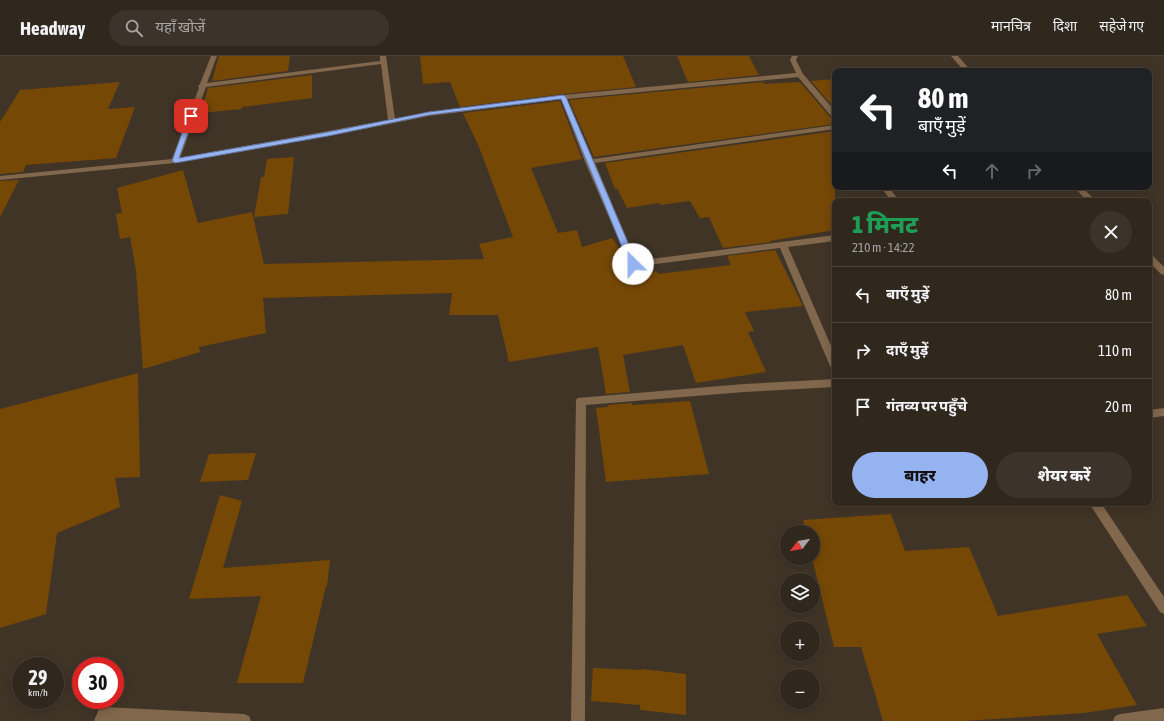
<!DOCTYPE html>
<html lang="hi">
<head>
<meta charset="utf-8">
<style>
	:root { --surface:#30271d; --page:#3c332a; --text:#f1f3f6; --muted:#a8a5a4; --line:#4b443b; --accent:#95b2f1 }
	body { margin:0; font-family:"Asap Condensed","Noto Sans Devanagari",sans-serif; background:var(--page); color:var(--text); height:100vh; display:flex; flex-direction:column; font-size:15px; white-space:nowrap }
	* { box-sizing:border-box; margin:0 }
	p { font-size:13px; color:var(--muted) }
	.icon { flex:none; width:22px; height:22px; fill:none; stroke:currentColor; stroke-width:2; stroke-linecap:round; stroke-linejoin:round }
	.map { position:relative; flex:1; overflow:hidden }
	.panel { position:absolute; left:832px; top:142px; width:320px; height:308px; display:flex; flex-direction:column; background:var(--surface); border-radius:8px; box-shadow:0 2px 10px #0003,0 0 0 1px var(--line) }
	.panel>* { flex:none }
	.top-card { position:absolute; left:832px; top:12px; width:320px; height:122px; border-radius:8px; box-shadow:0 2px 10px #0003,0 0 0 1px var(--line); background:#202124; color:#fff; overflow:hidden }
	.needle { width:26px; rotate:239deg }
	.buttons { position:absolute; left:780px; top:469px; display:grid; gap:8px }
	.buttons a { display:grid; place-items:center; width:40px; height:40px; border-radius:50%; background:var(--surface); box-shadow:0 2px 10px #0003,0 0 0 1px var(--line); font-size:20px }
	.speed { position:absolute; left:12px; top:601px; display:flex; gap:8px; font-size:20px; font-weight:700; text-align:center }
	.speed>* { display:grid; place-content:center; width:52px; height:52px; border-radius:50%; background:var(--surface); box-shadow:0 2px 10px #0003,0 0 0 1px var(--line); line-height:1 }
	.speed small { font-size:10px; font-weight:400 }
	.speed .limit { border:6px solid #d22; background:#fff; color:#111 }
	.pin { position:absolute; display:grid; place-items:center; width:34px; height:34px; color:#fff; margin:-17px; border-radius:8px; box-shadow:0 2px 6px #0006 }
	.me { position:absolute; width:44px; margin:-22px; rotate:337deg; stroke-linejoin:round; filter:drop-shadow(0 0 3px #0008) }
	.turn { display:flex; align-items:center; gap:14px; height:84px; padding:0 20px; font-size:18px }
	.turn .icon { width:52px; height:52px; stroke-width:2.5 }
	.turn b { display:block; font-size:28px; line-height:34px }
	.lanes { display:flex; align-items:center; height:38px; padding:0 20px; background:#0003; justify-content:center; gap:20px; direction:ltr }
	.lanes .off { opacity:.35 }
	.round { display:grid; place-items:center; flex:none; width:42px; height:42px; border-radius:21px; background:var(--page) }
	.head { display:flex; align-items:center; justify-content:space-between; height:68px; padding:0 20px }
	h1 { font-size:24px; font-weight:800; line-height:30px; color:#1e9e55 }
	.primary-button { display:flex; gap:8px; margin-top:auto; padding:8px 20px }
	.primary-button a { flex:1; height:46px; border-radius:24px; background:var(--accent); color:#111; font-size:16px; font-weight:800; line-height:46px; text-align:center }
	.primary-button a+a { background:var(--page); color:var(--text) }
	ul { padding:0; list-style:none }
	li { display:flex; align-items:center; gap:12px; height:56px; padding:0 20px; border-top:1px solid var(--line) }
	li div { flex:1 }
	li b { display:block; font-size:15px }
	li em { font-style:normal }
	header { display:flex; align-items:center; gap:24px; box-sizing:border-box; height:56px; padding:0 20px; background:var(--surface); border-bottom:1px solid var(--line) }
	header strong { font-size:19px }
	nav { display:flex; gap:22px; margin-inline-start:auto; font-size:14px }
	.search { width:280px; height:36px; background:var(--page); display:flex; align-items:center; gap:10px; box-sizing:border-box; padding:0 14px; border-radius:22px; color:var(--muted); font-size:15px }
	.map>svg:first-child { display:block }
	.building { fill:#754806 }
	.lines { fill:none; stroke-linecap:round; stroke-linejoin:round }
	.minor { fill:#81674b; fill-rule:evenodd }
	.route { fill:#95b2f1; stroke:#61749d }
</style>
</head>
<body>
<header>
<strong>Headway</strong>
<div class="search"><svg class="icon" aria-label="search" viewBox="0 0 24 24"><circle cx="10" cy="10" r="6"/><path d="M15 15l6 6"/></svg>यहाँ खोजें</div>
<nav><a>मानचित्र</a><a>दिशा</a><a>सहेजे गए</a></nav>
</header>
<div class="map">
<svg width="1164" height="665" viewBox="0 0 1164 665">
	<rect width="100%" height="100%" fill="#403427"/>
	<!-- building -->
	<path class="building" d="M219,0H290L288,15L212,25Z
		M420,0H623L636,31L563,38L460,51L450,26L423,28Z
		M677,0H749L759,19L688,26Z
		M312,19V42L242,51V53L201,57L208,32Z
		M835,23V53L811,25Z
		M120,26L108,53L135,51L116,102L26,109L23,116L0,118V66L20,34Z
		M763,26L764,28L800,26L831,62H835V68L594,101L569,44Z
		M560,45L582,103L531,112L558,177L577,174L582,191L612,182L623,198L629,211L633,212L637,219L657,215L658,218L731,209L727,200L775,194L803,250L745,256L754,275L748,276L766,316L696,327L683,289L623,299L630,336L606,338L598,291L509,306L498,259H449L452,237L263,242L266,277L199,291L200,296L143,313L136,215L130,181L120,183L116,158L122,157L117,132L183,114L198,167L252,156L264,208L484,203L479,188L513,181L479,91L463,57Z
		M835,75V174L770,185L771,186L723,192L709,161L700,162L690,145L660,149L659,147L627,152L617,132L615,133L605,107Z
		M294,101L288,158L254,161L261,121H264L267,103Z
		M19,124L0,161V125Z
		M138,317L140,421L115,422L120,451L57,477L46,558L0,572V353Z
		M690,345L709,418L606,426L596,352L608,351L607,349L632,347V349Z
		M256,397L248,424L200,426L209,398Z
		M220,439L242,445L223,512L330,504L327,530H326L303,627H237L261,540L189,543Z
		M891,458L905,495L969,491L998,560L1127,539L1147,570L1097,578L1137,649L1084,657L964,665H883L861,591H834L812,502L813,476H806L803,464Z
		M593,612L642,614V613L686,618V659L640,654V649L591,645Z"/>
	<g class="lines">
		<!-- minor -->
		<path class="minor" d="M211,0H217L207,27L380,5V0H386L395,63L429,56L563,39L796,17L790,4L792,0H798L796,4L803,18L835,55V61H832L798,21L567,43L593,103L835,69V73L595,107L636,205L835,179V185L788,191L835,299V314L832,313L830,310L780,192L633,211L630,210L585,106L561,43L429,60L328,80L175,107L0,124V120L172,103L199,32L198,30L200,28ZM381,8L388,64L180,102L206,31Z
			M951,0H958L971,15H964Z
			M881,131H889L899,145H891Z
			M1074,131H1082L1096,145H1087Z
			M1149,198L1152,199L1164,211V219L1161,218L1149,206Z
			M835,323V331L744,336L586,349L585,665H571L576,345L577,342L744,328Z
			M1164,352V360L1149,362V354Z
			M1089,447H1101L1164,541V558L1160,556Z
			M104,651L244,658L249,660L251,665H94L99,653Z
			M1164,652V665H1113L1115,660L1120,658Z"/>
	</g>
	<!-- route -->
	<path class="route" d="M563,39L566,41L637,208L636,210L633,211L629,208L561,43L429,59L328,80L175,107L172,105L188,60L191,58L194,60L179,102L328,76L429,56Z"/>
</svg>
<div class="buttons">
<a><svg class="needle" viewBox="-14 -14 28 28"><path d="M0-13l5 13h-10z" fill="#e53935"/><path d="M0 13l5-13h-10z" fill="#a8a5a4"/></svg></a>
<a><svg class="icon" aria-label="layers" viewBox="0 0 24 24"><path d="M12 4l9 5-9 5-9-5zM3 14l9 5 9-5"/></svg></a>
<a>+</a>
<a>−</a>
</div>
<div class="speed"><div>29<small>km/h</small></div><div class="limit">30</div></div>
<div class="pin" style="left:191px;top:60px;background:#d93025"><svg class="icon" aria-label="arrive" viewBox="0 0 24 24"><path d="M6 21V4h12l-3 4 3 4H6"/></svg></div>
<svg class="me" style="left:633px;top:208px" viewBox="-20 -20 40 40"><circle r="19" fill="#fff"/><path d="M0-13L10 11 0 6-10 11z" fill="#95b2f1"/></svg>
<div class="top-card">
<div class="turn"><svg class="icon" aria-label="left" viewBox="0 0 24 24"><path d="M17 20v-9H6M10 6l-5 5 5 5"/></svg><div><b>80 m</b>बाएँ मुड़ें</div></div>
<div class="lanes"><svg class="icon" aria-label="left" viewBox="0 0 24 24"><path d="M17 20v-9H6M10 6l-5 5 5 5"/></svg><svg class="icon off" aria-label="ahead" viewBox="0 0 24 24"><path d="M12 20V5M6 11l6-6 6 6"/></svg><svg class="icon off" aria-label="right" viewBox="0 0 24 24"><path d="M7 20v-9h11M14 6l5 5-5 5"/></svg></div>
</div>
<section class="panel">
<div class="head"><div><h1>1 मिनट</h1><p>210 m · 14:22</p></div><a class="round"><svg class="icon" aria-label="close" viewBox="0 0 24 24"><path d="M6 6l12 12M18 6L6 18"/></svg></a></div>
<ul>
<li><svg class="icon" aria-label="left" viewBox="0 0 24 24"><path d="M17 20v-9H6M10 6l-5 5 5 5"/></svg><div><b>बाएँ मुड़ें</b></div><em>80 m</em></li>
<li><svg class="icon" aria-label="right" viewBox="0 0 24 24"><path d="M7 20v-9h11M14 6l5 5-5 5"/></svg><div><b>दाएँ मुड़ें</b></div><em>110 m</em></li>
<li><svg class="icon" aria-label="arrive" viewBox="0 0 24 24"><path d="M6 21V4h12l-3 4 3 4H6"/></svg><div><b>गंतव्य पर पहुँचे</b></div><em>20 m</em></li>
</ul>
<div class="primary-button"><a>बाहर</a><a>शेयर करें</a></div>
</section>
</div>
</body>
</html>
